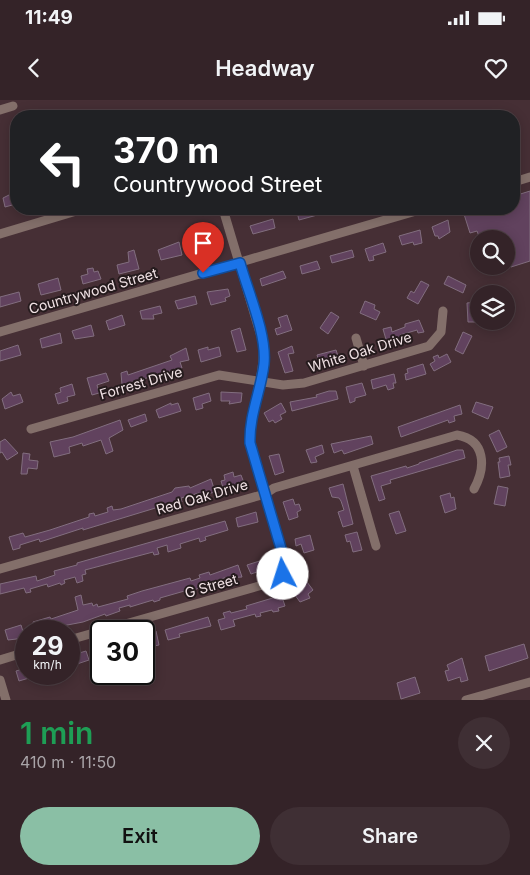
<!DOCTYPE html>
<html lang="en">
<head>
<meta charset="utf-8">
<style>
	:root { --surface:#342328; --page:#3f2f34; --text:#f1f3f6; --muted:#a9a4a8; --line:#4e4045; --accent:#8abfa5 }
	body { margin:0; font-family:Inter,sans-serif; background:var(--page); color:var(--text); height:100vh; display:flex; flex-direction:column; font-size:19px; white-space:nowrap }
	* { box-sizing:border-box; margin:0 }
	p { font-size:16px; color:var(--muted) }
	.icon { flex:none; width:28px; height:28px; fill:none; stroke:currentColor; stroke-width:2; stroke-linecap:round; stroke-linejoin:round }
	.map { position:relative; height:600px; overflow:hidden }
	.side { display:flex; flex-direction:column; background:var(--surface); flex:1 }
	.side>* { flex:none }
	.top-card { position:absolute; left:10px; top:10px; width:510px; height:105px; border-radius:20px; box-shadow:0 2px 12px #0003,0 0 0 1px var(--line); background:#202124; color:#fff; overflow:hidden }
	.tools { position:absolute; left:470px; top:130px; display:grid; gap:10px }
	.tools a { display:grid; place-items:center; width:45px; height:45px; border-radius:50%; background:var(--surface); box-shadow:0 2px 12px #0003,0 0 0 1px var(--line); font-size:25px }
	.speed { position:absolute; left:15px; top:520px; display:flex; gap:10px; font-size:25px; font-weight:700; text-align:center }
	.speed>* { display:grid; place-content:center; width:65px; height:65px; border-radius:50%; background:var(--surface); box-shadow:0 2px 12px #0003,0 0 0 1px var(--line); line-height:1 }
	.speed small { font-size:12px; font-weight:400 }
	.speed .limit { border:2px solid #111; border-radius:8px; background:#fff; color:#111 }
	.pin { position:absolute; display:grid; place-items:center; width:42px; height:42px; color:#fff; margin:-51px -21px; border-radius:50% 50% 50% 0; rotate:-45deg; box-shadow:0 0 5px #0007 }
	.pin .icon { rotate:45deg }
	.me { position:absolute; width:55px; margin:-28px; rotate:355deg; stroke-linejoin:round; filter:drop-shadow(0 0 4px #0008) }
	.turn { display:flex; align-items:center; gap:18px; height:105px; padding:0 20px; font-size:22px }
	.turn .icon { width:65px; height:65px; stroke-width:2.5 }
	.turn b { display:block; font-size:35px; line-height:42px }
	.round { display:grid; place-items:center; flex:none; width:52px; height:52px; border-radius:26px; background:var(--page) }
	.headline { display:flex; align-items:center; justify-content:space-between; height:85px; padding:0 20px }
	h1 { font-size:30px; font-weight:600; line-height:38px; color:#1e9e55 }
	.action { display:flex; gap:10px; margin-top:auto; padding:10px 20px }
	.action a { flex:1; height:58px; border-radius:30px; background:var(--accent); color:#111; font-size:20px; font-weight:600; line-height:58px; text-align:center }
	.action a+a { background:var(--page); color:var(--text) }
	.status { display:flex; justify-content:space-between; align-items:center; height:35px; padding:0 25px; background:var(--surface); direction:ltr }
	.status svg { height:14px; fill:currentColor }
	header { display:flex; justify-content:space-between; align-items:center; height:65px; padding:0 20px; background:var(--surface); font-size:22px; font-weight:600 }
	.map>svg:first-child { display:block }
	.building { fill:#61425e; stroke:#826e7f }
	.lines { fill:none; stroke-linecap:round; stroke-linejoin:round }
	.minor { stroke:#836f6a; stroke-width:9 }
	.route-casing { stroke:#114b97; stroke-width:12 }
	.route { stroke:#1a73e8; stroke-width:9 }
	.labels { text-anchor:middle; stroke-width:4; stroke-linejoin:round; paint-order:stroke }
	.street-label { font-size:14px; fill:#f0e1e4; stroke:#251b1d }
</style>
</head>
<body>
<div class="status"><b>11:49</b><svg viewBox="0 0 49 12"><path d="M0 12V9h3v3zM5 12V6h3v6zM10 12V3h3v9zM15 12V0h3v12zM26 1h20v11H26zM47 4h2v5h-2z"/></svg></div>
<header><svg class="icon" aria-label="back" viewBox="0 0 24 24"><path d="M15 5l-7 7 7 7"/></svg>Headway<svg class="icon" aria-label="heart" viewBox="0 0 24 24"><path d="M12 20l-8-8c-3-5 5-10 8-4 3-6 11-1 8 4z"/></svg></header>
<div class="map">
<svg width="530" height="600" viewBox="0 0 530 600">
	<rect width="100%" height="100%" fill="#462f35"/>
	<!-- building -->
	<path class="building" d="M530,91V161L511,167L506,151V139H480L477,131L470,133L463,111L514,109V96Z
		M15,92L16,104L5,107L3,98Z
		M308,109H320L321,114L299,120L297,112Z
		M273,119L275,128L253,134L250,126Z
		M448,120L450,132L439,139L438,136H435L432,127Z
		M420,130L422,143L414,145L413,142L402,145L399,136Z
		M204,138L205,141L214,139L216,146L196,151L194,145L199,144L198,140Z
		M179,142L182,155L161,160L158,150Z
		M383,143L386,152L373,156L374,160L369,161L365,149Z
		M134,150L139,169L119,174L117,165L129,162L128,152Z
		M352,150L354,157L332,163L330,156Z
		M317,161L320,169L302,174L300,166Z
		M93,168L94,172L98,171L101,179L83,184L81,176L88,174L87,169Z
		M283,171L286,178L262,186L260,179Z
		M448,176L466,185L463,193L444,184Z
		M58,178L61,190L41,195L38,184Z
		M421,181L429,185L418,204L407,198L411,191L414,193Z
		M228,189L230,196L225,198L226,201L211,205L207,192Z
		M19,192L21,201L0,207V197Z
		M195,196L197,204L178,209L175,201Z
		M365,201L375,205L374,209L380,212L376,220L360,213Z
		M477,202L479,209L477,222H468L467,203Z
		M160,206L162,213L153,215L154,219H142L140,211Z
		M331,212L339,217L328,234L320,228Z
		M122,215L125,225L109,230L106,221Z
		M287,215L292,230L277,235L275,229L281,227L278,218Z
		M419,220L424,232L418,233L417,230L400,235L401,237L387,243L383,229L391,227L392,232L405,227V224Z
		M91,225L94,236L75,239L72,231Z
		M240,228L246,250L237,252L231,231Z
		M463,232L472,236L463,254L455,250Z
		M60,233L62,243L42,248L40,239Z
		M18,245L21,255L0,261V251Z
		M292,246L294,253L288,254L293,271L285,273L278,252Z
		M208,247V250L219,247L221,256L201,262L198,250Z
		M186,248L189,260L180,262L182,268L122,285L121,273L127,271L128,275L172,260L170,256Z
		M336,250L339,259L320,264L317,255Z
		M447,254L451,262L434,271L430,264L435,261L433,257L438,255L439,258Z
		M423,264L426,274L406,280L405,274L408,273L407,269Z
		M106,273L109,281L97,285L99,293L92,295L87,278Z
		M394,274L396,283H393L394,288L388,290L386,285L373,289L371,280Z
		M362,283L366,295L355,298V301L350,303L346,287Z
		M72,284L75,295L67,297L68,301L58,304L55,294L61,292L60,288Z
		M329,291H336L338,299L292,311L290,302L317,297L316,295Z
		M11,292L13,296L20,294L23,302L5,309L2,299Z
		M221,292L242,293L241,302L229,304L230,301H221Z
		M209,293L211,301L202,304L203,308L196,310L193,298Z
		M476,302L493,307L488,319L472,312Z
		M171,303V305L178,303L181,311L159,318L156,310Z
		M281,303L286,312L280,315L282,319L275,323L273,320L269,322L264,313Z
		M460,305L462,314L454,316L455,321L449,323L448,320L401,337L398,327Z
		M145,314L147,321L131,327L128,320Z
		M120,320L123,330L109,338L113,351L106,354L101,340L83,346L82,343L69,347L70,353L54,357L50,342L73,337Z
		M499,330L507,347L497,352L489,335Z
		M371,336L373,344L344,354L342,350L334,353L331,344Z
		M5,339L18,353L7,360L2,352L0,353V342Z
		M322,345L324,353L315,357L317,362L311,363L306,350Z
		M457,350H463L465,358L390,380L391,383L381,386L385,399L379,401L371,376L406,366L407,368L419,364V363Z
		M23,353L30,354L29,360L38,361L37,369L28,368L27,374H21Z
		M279,354L284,372L275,375L269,356Z
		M509,356L511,365H508L510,376L500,378L498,362H500L499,358Z
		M233,372L234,377L241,375L244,383L224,391L221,381L225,380L224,375Z
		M211,379L215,392L200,396L199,393L181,398L182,402L162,406L83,430V428L40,442L39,439L20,445V448L13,450L9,437L23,433L25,437L50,430L89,417V414L94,413L95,416L108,412L107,408L112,406L113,410L121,409L172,392L175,388L189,386L190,388Z
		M343,384L353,424L343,427L338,412L344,410L341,401L339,398L332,397L329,388Z
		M498,386L508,388L505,406L494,404Z
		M450,393L451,398L454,397L456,409L445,413L440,396Z
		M293,399L295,405L299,404L301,410L297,412L298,417L289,420L283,402Z
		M399,411L406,431L396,434L389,414Z
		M256,412L258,422L238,427L236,418Z
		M225,421L228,430L205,437L206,440L200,442L199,438L180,444L181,448L168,452L167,445L157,448L159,454L154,455L153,452L85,470L86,474L82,475L83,481L77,483L75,477L64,480L65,483L61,485L60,483L48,487L47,484L30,489L31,492L26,493L24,488L0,494V484L36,476L37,481L55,475L54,471L77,465V463Z
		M357,432L362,450L353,452L350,441L347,442L345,435Z
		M310,435L314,450L304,453L301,444L296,446L295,439Z
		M266,459L269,468L251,474L247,465Z
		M238,465L242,477L224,478L189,492L188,490L160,498V500L154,502L153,500L130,507V505L119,508L120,511L106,516L105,514L83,522L36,531L33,522L50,517L51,519L78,510L75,497L81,495L83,505L92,503L93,506L97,504L98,507L128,499L127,496L142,491L190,478L191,481L200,478L199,475L209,472L210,475Z
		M307,482L313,490L308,494L310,498L300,502L292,491Z
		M276,497H282L285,506L278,508L279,511L273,512L272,510L260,513L261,516L256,517L255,514L233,520L235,526L221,530L218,520L225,518L223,513L230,511L231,513L247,509L246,506Z
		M208,517L211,526L179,534L180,537L168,540L165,530Z
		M21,525L25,538L8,540L5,530Z
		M156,531L159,545L154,546V544L144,546V535Z
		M524,544L528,558L489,571L485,556Z
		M86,551L89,560L71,566L69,556Z
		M462,558L468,580L461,582L460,577L448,581L445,571L449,570L447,565Z
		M26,568V574L39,575L19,581L16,571Z
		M415,577L420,593L401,599L397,583Z"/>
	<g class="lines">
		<!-- minor -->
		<path class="minor" d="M0,10L13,6
			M514,82L530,77
			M0,134L83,109
			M0,232L423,109
			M356,238L364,266
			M31,329L219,275L283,285L304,283L429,246L441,232L443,211
			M353,366L376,446
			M0,469L265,394L274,388L457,335C486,340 486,367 474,389
			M69,540L273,482L283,475L285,462L250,343C249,309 266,277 263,243L223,109
			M0,560L26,552
			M0,580L6,600
			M466,600L530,582"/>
	</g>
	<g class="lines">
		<!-- route casing -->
		<g class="route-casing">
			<path id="route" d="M203,173L240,163C248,192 267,234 264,264C261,291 249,315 250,343L285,462L283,474"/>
		</g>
		<!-- route -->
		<use href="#route" class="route"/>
	</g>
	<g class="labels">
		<!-- street labels -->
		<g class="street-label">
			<text transform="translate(93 191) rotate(-16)" y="5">Countrywood Street</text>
			<text transform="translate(360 252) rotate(-17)" y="5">White Oak Drive</text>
			<text transform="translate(141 283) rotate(-16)" y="5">Forrest Drive</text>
			<text transform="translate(202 397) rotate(-16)" y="5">Red Oak Drive</text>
			<text transform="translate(211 486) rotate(-16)" y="5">G Street</text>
		</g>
	</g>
</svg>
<div class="tools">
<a><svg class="icon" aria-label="search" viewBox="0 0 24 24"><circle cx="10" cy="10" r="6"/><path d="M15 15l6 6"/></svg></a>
<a><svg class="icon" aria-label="layers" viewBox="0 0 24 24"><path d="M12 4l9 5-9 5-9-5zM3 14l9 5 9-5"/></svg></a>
</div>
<div class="speed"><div>29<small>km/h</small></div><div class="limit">30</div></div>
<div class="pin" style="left:203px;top:173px;background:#d93025"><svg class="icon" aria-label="arrive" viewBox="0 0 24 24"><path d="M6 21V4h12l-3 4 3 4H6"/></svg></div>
<svg class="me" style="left:283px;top:474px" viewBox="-20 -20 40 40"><circle r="19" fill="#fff"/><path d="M0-13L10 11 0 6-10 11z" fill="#1a73e8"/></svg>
<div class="top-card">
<div class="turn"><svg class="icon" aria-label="left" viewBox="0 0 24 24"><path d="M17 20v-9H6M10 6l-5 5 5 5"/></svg><div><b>370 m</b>Countrywood Street</div></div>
</div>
</div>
<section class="side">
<div class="headline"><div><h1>1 min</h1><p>410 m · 11:50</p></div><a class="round"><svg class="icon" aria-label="close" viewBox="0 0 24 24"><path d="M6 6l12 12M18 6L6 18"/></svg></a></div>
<div class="action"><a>Exit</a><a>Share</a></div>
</section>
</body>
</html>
